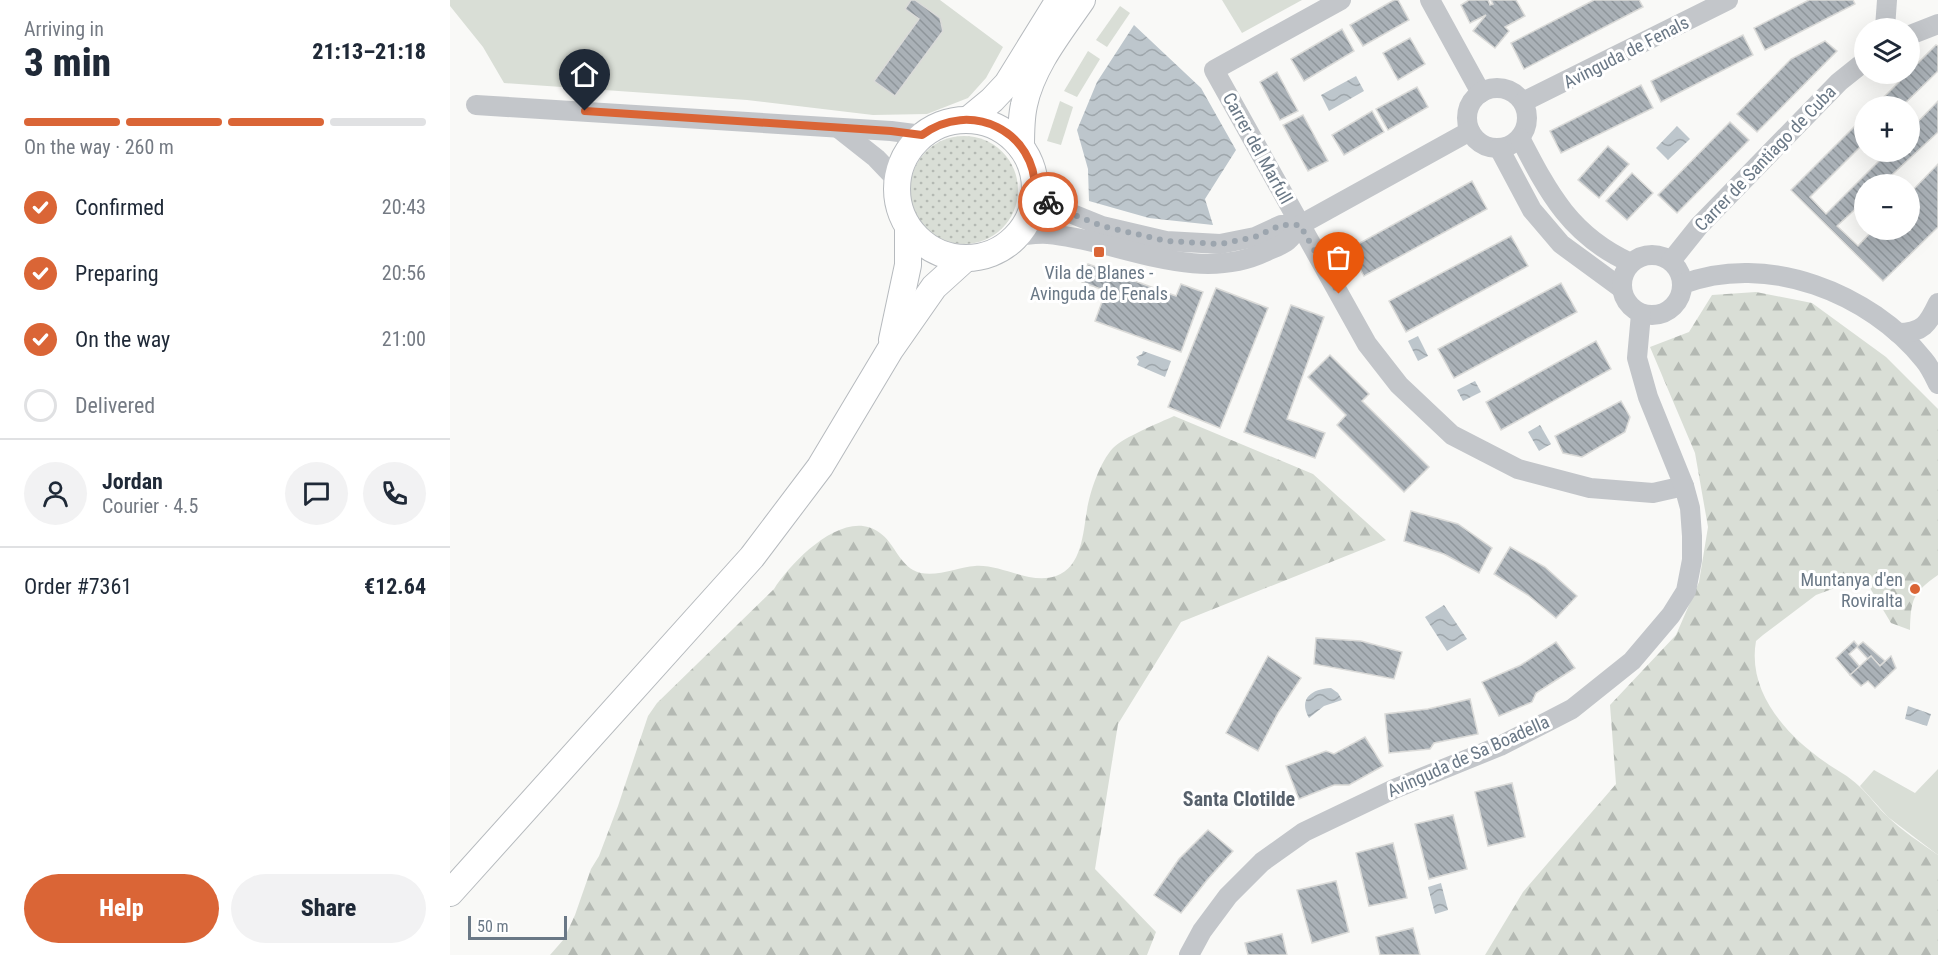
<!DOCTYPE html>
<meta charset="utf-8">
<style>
body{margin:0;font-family:"Roboto Condensed",sans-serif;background:#f2f2f3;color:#1f2937;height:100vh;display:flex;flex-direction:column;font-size:22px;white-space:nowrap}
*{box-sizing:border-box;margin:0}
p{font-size:20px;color:#747a83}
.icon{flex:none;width:33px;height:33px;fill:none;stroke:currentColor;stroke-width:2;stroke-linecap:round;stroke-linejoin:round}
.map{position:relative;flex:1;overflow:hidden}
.side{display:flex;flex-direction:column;background:#fff;width:450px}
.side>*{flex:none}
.fabs{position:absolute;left:1404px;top:18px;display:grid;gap:12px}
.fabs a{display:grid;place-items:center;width:66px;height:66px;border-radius:50%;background:#fff;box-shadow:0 6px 24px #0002;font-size:30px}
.scale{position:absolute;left:18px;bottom:15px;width:99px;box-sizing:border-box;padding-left:6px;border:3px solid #6a7886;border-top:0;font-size:16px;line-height:21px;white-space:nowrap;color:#6a7886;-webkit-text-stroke:4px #fff;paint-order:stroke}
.pin{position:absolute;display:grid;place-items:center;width:51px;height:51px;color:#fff;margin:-62px -26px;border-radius:50% 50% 50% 0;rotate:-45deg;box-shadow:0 0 6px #0007}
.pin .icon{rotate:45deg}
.courier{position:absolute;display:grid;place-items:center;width:60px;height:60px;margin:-30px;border:4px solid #da6536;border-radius:50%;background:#fff;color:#222;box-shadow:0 2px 8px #0007}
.summary em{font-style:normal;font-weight:800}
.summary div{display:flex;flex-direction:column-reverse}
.summary{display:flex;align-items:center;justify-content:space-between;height:102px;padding:0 24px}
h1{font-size:39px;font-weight:800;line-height:45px}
.bar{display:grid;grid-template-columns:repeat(4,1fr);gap:9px 6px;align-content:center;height:72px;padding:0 24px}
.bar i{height:8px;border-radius:4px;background:#e0e1e3}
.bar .on{background:#da6536}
.bar p{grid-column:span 4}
.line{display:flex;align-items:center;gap:15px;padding:0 24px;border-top:2px solid #e0e1e3}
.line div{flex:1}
.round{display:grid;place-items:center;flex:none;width:63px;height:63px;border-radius:32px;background:#f2f2f3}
ol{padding:0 24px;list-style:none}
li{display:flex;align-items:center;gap:18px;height:66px}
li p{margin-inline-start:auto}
li .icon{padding:6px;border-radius:50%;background:#da6536;color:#fff;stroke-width:4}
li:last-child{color:#747a83}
li i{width:33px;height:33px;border:3px solid #e0e1e3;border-radius:50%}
.action{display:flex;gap:12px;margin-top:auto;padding:12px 24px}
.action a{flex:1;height:69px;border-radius:36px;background:#da6536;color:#fff;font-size:24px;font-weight:800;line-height:69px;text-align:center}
.action a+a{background:#f2f2f3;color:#1f2937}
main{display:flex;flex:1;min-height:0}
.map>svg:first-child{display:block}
</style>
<main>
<section class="side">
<div class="summary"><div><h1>3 min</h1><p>Arriving in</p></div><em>21:13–21:18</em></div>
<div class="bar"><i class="on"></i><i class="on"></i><i class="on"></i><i></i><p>On the way · 260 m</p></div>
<ol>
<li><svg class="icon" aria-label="check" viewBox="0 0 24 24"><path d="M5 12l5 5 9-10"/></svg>Confirmed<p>20:43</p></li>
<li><svg class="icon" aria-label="check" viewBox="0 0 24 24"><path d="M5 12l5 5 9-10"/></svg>Preparing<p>20:56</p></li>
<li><svg class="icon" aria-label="check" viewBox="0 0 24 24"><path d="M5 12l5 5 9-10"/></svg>On the way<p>21:00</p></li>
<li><i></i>Delivered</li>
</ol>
<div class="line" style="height:108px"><a class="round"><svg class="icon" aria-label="person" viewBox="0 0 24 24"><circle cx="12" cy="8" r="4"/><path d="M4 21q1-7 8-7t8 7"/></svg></a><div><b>Jordan</b><p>Courier · 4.5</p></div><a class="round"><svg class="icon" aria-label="chat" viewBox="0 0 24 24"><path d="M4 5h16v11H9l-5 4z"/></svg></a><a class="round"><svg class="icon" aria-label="phone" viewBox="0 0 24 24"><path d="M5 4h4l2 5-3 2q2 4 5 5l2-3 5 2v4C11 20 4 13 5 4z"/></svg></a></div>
<div class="line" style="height:78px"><div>Order #7361</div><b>€12.64</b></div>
<div class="action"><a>Help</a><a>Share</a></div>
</section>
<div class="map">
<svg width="1488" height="955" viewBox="0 0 1488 955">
<defs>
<pattern id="forest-firs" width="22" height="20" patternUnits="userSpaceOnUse" patternTransform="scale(1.5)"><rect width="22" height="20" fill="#d9ded6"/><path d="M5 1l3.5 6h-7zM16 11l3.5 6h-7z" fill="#b4b9b3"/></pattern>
<pattern id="garden-dots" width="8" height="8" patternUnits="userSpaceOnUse" patternTransform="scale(1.5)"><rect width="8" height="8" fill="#d9ded6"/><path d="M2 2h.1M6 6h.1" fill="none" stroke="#b4b9b3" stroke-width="1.8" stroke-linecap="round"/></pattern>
<pattern id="water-waves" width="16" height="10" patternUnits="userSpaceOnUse" patternTransform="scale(1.5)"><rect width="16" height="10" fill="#bdc6cc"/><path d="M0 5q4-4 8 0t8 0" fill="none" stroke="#9ea6ab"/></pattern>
<pattern id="building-back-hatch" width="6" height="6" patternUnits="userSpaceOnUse" patternTransform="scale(1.5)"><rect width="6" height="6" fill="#aab1b7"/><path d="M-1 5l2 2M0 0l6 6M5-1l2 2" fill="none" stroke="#8e959a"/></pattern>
</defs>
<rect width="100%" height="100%" fill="#f9f9f7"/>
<g fill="#d9ded6">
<path d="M 0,0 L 490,0 L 553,47 L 536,78 L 518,98 L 477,114 L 423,115 L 297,100 L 54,83 L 33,47 L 0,6 Z"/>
<path d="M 772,0 L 852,0 L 792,33 Z"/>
<path d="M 670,6 L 680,13 L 657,47 L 646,40 Z"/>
<path d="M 638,51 L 650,59 L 627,97 L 614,91 Z"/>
<path d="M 610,101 L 623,107 L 611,145 L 597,141 Z"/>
<path d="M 1488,769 L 1488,855 L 1438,817 L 1410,786 L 1424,770 L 1465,793 Z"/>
</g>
<g fill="url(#forest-firs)">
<path d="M 1306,292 L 1362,303 L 1436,357 L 1488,409 L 1488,575 C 1462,593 1461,600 1460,630 L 1441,623 L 1420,588 L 1401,582 L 1366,595 L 1313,635 L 1306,641 C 1297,692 1336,735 1375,762 C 1386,770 1399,776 1409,786 C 1419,795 1427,807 1437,816 C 1452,831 1471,843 1488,855 L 1488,955 L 1035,955 L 1073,892 L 1166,784 L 1160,705 L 1226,635 L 1249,582 L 1258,527 L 1245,453 L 1200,347 L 1239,332 L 1262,295 Z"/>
<path d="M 724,416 L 863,474 L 936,540 L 731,622 L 668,724 L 645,869 L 706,932 L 697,955 L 100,955 L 114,939 L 125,915 L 141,869 L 149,856 L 168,806 L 198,716 L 207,703 L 324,589 C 342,561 395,506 430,533 C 444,543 448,561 463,570 C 481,580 507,567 525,566 C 551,564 580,585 606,576 C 632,567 633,533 637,510 C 640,491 650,462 663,448 C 674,437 709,423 724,416 Z"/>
</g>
<circle fill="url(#garden-dots)" cx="514" cy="190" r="54"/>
<g fill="url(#water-waves)">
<path d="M 684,25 L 751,88 L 786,150 L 755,199 L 763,225 L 699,218 L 639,201 L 638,169 L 627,130 L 647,82 Z"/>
<path d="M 906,76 L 914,91 L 879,111 L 871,95 Z"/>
<path d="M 1227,126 L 1240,139 L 1218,160 L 1206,148 Z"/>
<path d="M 968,336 L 978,356 L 968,361 L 958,341 Z"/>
<path d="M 693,351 L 721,361 L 715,377 L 687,365 L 689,361 L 686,357 L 692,354 Z"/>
<path d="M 1025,381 L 1031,392 L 1013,401 L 1007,390 Z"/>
<path d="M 1090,425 L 1101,444 L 1089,451 L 1078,432 Z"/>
<path d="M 994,605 L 1017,639 L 997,651 L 975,617 Z"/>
<path d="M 881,688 L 888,693 L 892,700 L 874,706 L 859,718 C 848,698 862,689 881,688 Z"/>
<path d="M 1458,706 L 1481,714 L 1477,726 L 1455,719 Z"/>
<path d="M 991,883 L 998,910 L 985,914 L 978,887 Z"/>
</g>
<g fill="url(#building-back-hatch)" stroke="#dbdbd9" stroke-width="1.5">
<path d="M 461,0 L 465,0 L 490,18 L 493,31 L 445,96 L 424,81 L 469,19 L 455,9 Z"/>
<path d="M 944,0 L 948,0 L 959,20 L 913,46 L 900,25 Z"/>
<path d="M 1019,0 L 1038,0 L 1040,5 L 1043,4 L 1041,0 L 1066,0 L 1075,16 L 1055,27 L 1059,31 L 1045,48 L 1023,31 L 1036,15 L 1020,23 L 1011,5 Z"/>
<path d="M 1144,0 L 1189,0 L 1193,7 L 1074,69 L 1061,43 Z"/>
<path d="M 1359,0 L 1403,0 L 1405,4 L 1315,50 L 1304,28 Z"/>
<path d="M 892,29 L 904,51 L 854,81 L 841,59 Z"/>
<path d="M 1293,35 L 1303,55 L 1211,102 L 1201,81 Z"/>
<path d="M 960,38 L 975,64 L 948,80 L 933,53 Z"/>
<path d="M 1375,41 L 1387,51 L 1307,132 L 1287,114 L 1341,59 Z"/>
<path d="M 1486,45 L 1488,46 L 1488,71 L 1452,106 L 1425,106 Z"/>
<path d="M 827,72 L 848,111 L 830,120 L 810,82 Z"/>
<path d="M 1191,85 L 1203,108 L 1111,153 L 1100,131 Z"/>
<path d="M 967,87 L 978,107 L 938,130 L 926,109 Z"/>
<path d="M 1488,101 L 1488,132 L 1432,184 L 1414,184 L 1414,201 L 1387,226 L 1408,246 L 1423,230 L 1460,230 L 1460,193 L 1488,164 L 1488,227 L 1433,281 L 1341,190 L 1414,117 L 1414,143 L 1360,197 L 1376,214 L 1438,152 L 1460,152 L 1460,130 Z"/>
<path d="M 922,111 L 934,132 L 894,155 L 882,135 Z"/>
<path d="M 853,115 L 878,161 L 858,171 L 833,125 Z"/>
<path d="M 1280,122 L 1299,140 L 1227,213 L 1208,195 Z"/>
<path d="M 1158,146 L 1179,164 L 1149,198 L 1128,180 Z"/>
<path d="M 1182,173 L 1203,193 L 1177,220 L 1156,201 Z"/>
<path d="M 1022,181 L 1037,209 L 914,276 L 899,249 Z"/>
<path d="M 1061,236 L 1078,266 L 956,332 L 939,301 Z"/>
<path d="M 638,264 L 726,296 L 731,284 L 753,292 L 731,352 L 645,321 L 656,291 L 632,282 Z"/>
<path d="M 1111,283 L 1127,312 L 1004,378 L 988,349 Z"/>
<path d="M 766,288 L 818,308 L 770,428 L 718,407 Z"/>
<path d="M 841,305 L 874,317 L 837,419 L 875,433 L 865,458 L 794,432 Z"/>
<path d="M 1146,341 L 1161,369 L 1051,430 L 1036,402 Z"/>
<path d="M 880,355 L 919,394 L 912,401 L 979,467 L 954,492 L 887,425 L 896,415 L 858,377 Z"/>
<path d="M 1171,401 L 1180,417 L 1175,432 L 1132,457 L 1113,453 L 1105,436 Z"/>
<path d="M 961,511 L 1008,524 L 1042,548 L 1029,573 L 994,554 L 954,541 Z"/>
<path d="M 1060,547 L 1095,567 L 1127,596 L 1106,618 L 1078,595 L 1044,574 Z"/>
<path d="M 866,638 L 911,641 L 952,652 L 944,679 L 864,664 Z"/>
<path d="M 1404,641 L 1408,646 L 1413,642 L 1435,661 L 1430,666 L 1421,656 L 1418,659 L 1407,647 L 1399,654 L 1410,667 L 1400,675 L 1386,658 Z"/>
<path d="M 1106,642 L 1125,668 L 1086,693 L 1082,702 L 1049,716 L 1032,682 L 1071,665 Z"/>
<path d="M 818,656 L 851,678 L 828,713 L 808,751 L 776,733 Z"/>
<path d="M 1421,656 L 1430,666 L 1441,656 L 1446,668 L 1425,688 L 1418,681 L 1411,686 L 1400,675 Z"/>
<path d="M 1020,699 L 1028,734 L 984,743 L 980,749 L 939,753 L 935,714 L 978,709 Z"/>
<path d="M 915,737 L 933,766 L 899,785 L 884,785 L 849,799 L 836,766 L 876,751 L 884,754 Z"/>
<path d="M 1062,783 L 1075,837 L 1038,846 L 1025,792 Z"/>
<path d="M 1003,815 L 1017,869 L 979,879 L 965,824 Z"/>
<path d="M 758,830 L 783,851 L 757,880 L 731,913 L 704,895 L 729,859 Z"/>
<path d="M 943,843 L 957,898 L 919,906 L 906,853 Z"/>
<path d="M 886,881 L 899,932 L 862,943 L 847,890 Z"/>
<path d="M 963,928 L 970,955 L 930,955 L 926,937 Z"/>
<path d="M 832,934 L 837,955 L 798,955 L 795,943 Z"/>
</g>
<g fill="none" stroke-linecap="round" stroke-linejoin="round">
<g stroke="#b6babe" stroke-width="28">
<g id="major">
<path d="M 519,119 L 542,100 L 557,84 L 609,0"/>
<circle cx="516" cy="189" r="69"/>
<path d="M 571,147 C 571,133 571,118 574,105 C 582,66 610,32 632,0"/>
<path d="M 442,340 L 458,265 L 458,228"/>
<path d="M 0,893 L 302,557 L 370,467 L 440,350 L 484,287 L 516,258"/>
</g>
</g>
<g stroke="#c3c6ca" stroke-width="20">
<path d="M 891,0 L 764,70 L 917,344 L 949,385 L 1002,435 L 1068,469 L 1140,488 L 1203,493 L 1234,486"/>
<path d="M 980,0 L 1031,93"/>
<path d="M 1435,28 L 1437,0"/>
<path d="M 1460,35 L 1488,24"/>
<circle cx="1047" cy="118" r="30"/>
<path d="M 1073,102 L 1278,0"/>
<path d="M 26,105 L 441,131 L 472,135"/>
<path d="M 388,128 L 426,158 L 447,180"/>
<path d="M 1070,138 C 1099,194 1121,236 1181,263"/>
<path d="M 1049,148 L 1082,210 L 1111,244 L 1171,288"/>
<path d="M 585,192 L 605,207 L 652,226 L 716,241 L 770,244 L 805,237 L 831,225 L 850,225"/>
<path d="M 566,236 C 577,235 588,233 598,234 C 669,240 745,285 815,252 C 835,243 838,244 850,225 L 1020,131"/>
<circle cx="1202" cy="285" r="30"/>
<path d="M 1221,261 L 1249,226 L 1389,82 L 1414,62"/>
<path d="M 1233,284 C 1317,252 1420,293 1474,360 C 1480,367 1484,376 1488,384"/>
<path d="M 1448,333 C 1473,333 1478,324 1488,303"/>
<path d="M 739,955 L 752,931 L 778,896 L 812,862 L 854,832 L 944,789 L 1050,746 L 1122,709 L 1182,661 L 1221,615 L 1236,591 L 1242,560 L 1242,536 L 1240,508 L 1234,486 L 1198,397 L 1187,358 L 1191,314"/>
</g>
<use href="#major" stroke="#fff" stroke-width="26"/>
</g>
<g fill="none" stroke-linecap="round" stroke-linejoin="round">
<path stroke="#9ca5ae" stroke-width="6" stroke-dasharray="0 10.8" d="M 598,202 L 604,207 L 652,226 L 716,241 L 770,244 L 805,237 L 831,225 L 850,225 L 889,294"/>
<path stroke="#da6536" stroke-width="8" d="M 135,111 L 441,131 L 472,135 C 520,99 587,131 585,192 L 598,202"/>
</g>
<g fill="#da6536" stroke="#fff" stroke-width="2">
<rect x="643" y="246" width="12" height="12" rx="3"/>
<circle cx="1465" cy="589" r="6"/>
</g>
<g text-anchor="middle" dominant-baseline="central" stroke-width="6" stroke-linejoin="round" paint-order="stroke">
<g font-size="18" fill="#6a7886" stroke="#fff">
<text transform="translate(1176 52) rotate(-27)">Avinguda de Fenals</text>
<text transform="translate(808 148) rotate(61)">Carrer del Marfull</text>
<text transform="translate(1315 158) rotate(-46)">Carrer de Santiago de Cuba</text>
<text transform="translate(1018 756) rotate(-24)">Avinguda de Sa Boadella</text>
</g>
<g font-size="18" fill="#6a7886" stroke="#fff">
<text x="649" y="272">Vila de Blanes -<tspan x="649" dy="21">Avinguda de Fenals</tspan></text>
<text x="1453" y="579" text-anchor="end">Muntanya d'en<tspan x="1453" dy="21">Roviralta</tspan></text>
</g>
<g font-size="20" font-weight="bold" fill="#57616c" stroke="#fff">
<text x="789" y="799">Santa Clotilde</text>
</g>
</g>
</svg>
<div class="fabs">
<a><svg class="icon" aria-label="layers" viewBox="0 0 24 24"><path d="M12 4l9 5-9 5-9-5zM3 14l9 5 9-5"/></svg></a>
<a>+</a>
<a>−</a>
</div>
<div class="scale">50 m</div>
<div class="pin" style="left:889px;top:294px;background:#ea580c"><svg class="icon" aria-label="bag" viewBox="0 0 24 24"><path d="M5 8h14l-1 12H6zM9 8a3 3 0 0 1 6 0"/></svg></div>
<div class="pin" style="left:135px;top:111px;background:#1f2937"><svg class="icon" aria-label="home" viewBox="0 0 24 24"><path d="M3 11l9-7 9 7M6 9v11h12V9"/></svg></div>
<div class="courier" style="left:598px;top:202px"><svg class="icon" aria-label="bike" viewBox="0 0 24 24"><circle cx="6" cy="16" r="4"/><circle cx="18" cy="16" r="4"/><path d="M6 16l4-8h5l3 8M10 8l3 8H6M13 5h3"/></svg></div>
</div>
</main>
